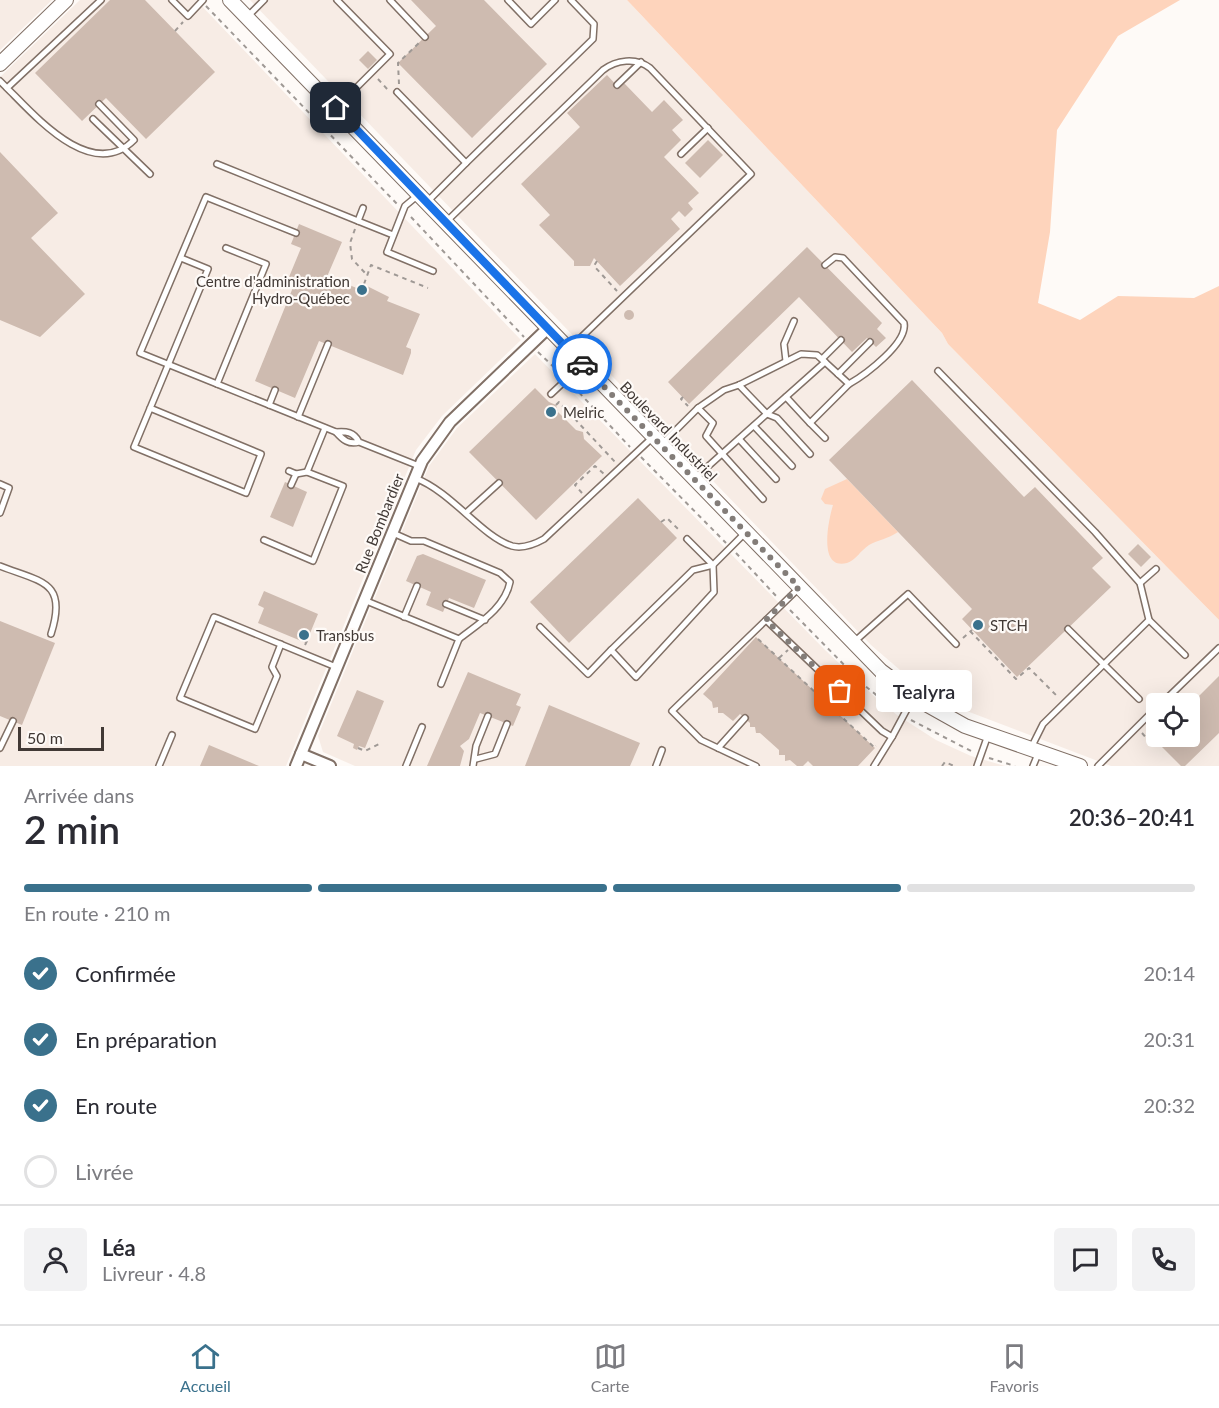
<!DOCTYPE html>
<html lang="fr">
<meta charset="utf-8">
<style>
body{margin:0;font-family:Lato,sans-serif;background:#f2f2f3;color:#2b2b33;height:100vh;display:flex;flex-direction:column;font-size:22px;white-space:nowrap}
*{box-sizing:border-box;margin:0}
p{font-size:20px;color:#7c7c81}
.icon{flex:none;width:33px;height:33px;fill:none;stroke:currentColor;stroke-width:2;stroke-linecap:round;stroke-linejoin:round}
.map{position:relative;height:766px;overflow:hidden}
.panel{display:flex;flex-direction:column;background:#fff;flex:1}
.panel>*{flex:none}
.tools{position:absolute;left:1146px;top:693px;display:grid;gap:12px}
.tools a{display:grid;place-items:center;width:54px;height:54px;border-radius:6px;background:#fff;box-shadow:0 6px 24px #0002;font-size:30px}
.scale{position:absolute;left:18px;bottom:15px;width:86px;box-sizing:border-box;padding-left:6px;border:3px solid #413935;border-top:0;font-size:16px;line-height:21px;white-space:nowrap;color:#413935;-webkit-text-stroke:4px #fefaf7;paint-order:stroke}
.pin{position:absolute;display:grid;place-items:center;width:51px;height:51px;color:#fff;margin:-26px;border-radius:12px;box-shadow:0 3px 9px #0006}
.courier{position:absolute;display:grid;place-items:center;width:60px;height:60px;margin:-30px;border:4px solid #1a73e8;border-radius:50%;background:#fff;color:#222;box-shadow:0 2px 8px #0007}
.bubble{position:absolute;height:42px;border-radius:6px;background:#fff;box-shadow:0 6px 24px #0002;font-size:20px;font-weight:600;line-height:42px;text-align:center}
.head em{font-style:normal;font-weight:600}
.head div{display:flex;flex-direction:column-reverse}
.head{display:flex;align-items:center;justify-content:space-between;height:102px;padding:0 24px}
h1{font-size:39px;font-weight:600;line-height:45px}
.bar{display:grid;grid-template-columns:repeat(4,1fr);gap:9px 6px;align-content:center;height:72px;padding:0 24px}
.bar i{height:8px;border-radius:4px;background:#e1e1e2}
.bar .selected{background:#3a718c}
.bar p{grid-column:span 4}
.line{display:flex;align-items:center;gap:15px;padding:0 24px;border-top:2px solid #e1e1e2}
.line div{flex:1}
.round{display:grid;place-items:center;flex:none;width:63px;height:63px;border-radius:6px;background:#f2f2f3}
ol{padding:0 24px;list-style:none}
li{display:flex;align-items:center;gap:18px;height:66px}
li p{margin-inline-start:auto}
li .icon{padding:6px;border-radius:50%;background:#3a718c;color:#fff;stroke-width:4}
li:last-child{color:#7c7c81}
li i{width:33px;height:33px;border:3px solid #e1e1e2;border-radius:50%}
.menu{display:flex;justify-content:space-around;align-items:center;height:84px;border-top:2px solid #e1e1e2;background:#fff;font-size:16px;color:#7c7c81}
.menu a{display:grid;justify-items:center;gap:3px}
.menu .selected{color:#3a718c}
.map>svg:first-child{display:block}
</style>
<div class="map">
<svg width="1219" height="766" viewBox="0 0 1219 766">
<rect width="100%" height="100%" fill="#fefaf7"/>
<g fill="#f7ece5" fill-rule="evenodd">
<path d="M 0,0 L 52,0 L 0,50 Z"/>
<path d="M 80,0 L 196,0 L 521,340 L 442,416 L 416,450 L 286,766 L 0,766 L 0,77 Z"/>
<path d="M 250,0 L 627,0 L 942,333 L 948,344 L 1219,620 L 1219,766 L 1111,766 L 964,710 L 944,701 L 900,670 L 871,645 ZM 1156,704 L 1190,704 L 1190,736 L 1156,736 Z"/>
<path d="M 535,354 L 825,650 L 875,697 L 897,715 L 936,740 L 971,756 L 1005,766 L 355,766 L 323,752 L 318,736 L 429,466 L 457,428 Z"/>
</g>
<g fill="#fed4bc">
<path d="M 627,0 L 1180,0 L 1118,36 L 1057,130 L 1050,232 L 1038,303 L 1080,320 L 1118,296 L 1194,298 L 1219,286 L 1219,620 L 948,344 L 942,333 Z"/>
<path d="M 847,479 L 898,532 C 888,539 878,540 869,545 C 861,550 855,561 847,563 C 817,571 829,518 833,505 L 825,504 L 821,499 L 825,489 Z"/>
</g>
<g fill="#cebbb0">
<path d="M 110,0 L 145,0 L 215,72 L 146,139 L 106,98 L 82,121 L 35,73 Z"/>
<path d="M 411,0 L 484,0 L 547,64 L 472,138 L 398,63 L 436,26 Z"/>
<path d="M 368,51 L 377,60 L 368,69 L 359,60 Z"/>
<path d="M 607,75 L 619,88 L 624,83 L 652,112 L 664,100 L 683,120 L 672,130 L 681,140 L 664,157 L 699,193 L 688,203 L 693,209 L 685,217 L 679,211 L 671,219 L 680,229 L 620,286 L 594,258 L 590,266 L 574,266 L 574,261 L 539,225 L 550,215 L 521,184 L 580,127 L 567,113 Z"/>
<path d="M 708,140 L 723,155 L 700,178 L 685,163 Z"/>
<path d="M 0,152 L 58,213 L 31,238 L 85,294 L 40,337 L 0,320 Z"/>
<path d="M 299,224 L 342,242 L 326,279 L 341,286 L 342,282 L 359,289 L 361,283 L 389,297 L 387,301 L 420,314 L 406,347 L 411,349 L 411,353 L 403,375 L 319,341 L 295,398 L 255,381 L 296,280 L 289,277 L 301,248 L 291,244 Z"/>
<path d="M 807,247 L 882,323 L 877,329 L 886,338 L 876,347 L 867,338 L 852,352 L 799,297 L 689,404 L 668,382 Z"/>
<circle cx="629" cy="315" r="5"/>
<path d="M 912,380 L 1024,497 L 1035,487 L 1103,558 L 1092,568 L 1111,587 L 1017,677 L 962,619 L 972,609 L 829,460 Z"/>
<path d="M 535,388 L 549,402 L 556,405 L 558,412 L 576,430 L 583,432 L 584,439 L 602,456 L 536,520 L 469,452 Z"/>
<path d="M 285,482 L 307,492 L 293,527 L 270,517 Z"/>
<path d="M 638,498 L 677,538 L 569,643 L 530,602 Z"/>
<path d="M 1138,544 L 1151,557 L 1141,567 L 1128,554 Z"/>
<path d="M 423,554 L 486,580 L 474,608 L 449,598 L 443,612 L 426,605 L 431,592 L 406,581 L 417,556 Z"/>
<path d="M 264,591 L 318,614 L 306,643 L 258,623 L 264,608 L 258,605 Z"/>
<path d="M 0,621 L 55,643 L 22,725 L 0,716 Z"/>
<path d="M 756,637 L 875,748 L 858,766 L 813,766 L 808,761 L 803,766 L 797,766 L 790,760 L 785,761 L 785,755 L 779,755 L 779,750 L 760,733 L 756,733 L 755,727 L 750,727 L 750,723 L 740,714 L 733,721 L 723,713 L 718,713 L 718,707 L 713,708 L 712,702 L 703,694 Z"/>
<path d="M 468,672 L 521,694 L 516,705 L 521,707 L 513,726 L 480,713 L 469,739 L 460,746 L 464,751 L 460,766 L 427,766 Z"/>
<path d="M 1219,676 L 1219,733 L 1185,766 L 1181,766 L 1154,739 L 1190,736 L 1190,705 Z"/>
<path d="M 357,690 L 384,701 L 365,748 L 359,746 L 357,750 L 353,748 L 354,744 L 337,736 Z"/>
<path d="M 549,705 L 640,743 L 630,766 L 525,766 Z"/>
<path d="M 209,745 L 259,766 L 200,766 Z"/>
</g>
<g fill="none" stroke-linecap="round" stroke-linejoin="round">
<g stroke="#817066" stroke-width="8">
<g id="service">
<path d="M 172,0 L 188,16 L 203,0"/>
<path d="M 390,0 L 425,37"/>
<path d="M 508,0 L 531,24 L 555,0"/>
<path d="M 248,16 L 264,0"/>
<path d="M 0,81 L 7,88"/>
<path d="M 617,85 L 641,62"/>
<path d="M 397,92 L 466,163 L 428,201"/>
<path d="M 99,104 L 134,140 C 92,182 36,117 7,88 L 101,0"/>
<path d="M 337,107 L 390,54 L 337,0"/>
<path d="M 93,119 L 150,174"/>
<path d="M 681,154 L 708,128"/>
<path d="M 466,163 L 593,39 L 594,24 L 571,0"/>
<path d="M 217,164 L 358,221"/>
<path d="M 417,196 L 405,206 L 387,252 L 433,271"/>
<path d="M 363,208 L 358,221 L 393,235"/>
<path d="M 446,222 L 603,70 C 616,60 636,57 650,68 L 751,174 L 570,348"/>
<path d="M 226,248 L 266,264 L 217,384 L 336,432"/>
<path d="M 825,265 L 835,257 L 843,258 L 904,323 C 908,343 865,375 849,384"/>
<path d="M 822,359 L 841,340"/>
<path d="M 786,361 L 784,344 L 794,321"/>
<path d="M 938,371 L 1095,532 L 1140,583 L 1149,620 L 1043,724 L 1031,748"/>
<path d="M 838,374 L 870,342"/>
<path d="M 217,384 L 140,353 L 206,197 L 296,233"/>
<path d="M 739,385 L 767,414 L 777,418 L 810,454"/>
<path d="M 551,394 L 582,365"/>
<path d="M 786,397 L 810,423 L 849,384 L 825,362"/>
<path d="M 269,405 L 275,390"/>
<path d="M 150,408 L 261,454 L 246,493 L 134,447 C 159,387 184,328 208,269 L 181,258"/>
<path d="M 298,417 L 328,344"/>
<path d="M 810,423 L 825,438"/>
<path d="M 754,426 L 792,466"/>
<path d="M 739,439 L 776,479"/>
<path d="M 359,442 C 354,432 346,431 336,432 C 343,440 349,445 359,442 L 419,466"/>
<path d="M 662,444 L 698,408 L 713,423 L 706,436 L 763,499"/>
<path d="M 289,471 L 296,474 L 307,472"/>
<path d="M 415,478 C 452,492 481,536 512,546 C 523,549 535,544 544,539 L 653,437"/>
<path d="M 695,478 L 825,362 L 817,355 L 801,354 L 739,385 L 724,390 L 698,408"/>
<path d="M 0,484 L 9,488 L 0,513"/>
<path d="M 291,485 L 296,474"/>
<path d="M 467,512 L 499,483"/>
<path d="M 393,533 L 411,541 L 424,541 L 500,573 L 510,582 C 505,608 478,624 459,639"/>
<path d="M 687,539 L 713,565 L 745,533"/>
<path d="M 264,540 L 313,561 L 343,486 L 307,472 L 325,428"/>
<path d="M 713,565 L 714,592 L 636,677 L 611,650 L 693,570 Z"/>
<path d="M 0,566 C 41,582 68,581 51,634"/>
<path d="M 1140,583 L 1156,569"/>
<path d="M 798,589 L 766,620 L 882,731 L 892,737 L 914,696"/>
<path d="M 364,600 L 459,639 L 441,684"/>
<path d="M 446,604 L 485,620"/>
<path d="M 404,617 L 417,586"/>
<path d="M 1149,620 L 1185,655"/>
<path d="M 540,627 L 588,674 L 611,650"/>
<path d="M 1068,629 L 1139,699"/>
<path d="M 854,642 L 908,594 L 956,644"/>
<path d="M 281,644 L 272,667 L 277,676 L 255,729 L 180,698 L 214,617 L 217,618 L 336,667"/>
<path d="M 1161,704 L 1219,648"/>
<path d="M 0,748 L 13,721"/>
<path d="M 718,748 L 745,718"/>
<path d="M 476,759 L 495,754 L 507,724"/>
<path d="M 159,766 L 172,735"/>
<path d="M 406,766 L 422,727"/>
<path d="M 473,766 L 476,746 L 488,716"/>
<path d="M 656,766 L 662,750"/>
<path d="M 756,766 L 701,740 L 672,711 L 766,620"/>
<path d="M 874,766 L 892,737"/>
<path d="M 977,766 L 988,735"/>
<path d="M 1033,766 L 1038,754"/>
<path d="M 1098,766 L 1156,708"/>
</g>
</g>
<g stroke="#817066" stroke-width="14">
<g id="minor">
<path d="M 301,754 L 330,766"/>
<path d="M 296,766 L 422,461 L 450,422 L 547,329"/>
</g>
</g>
<g stroke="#817066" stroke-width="16">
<g id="tertiary">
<path d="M 230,0 L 881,671 L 924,703 L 965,726 L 1080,766"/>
<path d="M 0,64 L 66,0"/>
</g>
</g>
<g stroke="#9f9995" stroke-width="2" stroke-dasharray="4.5 4.5" stroke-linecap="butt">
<path d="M 206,6 L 398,205"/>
<path d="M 175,31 L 183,22"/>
<path d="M 378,79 L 388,90"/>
<path d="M 399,84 L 398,63 L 420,42"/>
<path d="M 411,217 L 524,337"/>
<path d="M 355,229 L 350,243 L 352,259 L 367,275"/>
<path d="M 597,261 L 594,266 L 617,291"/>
<path d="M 364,284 L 371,265 L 428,288"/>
<path d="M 538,352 L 560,373"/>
<path d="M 573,386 L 630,447"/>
<path d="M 683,397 L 681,399 L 688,406"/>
<path d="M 556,405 L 559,402 L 616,463"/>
<path d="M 641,457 L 726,543"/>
<path d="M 582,493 L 575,485 L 595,466 L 604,474"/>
<path d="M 661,522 L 667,518 L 681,532"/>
<path d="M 736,553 L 777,597"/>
<path d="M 790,610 L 864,685 L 896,711"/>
<path d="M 970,631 L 1016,679 L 1029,668 L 1059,698"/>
<path d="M 963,638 L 972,630"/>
<path d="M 758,639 L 875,748 L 876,746"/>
<path d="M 305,645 L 309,637"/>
<path d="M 779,658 L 788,650"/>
<path d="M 911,720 L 973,752"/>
<path d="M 1142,733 L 1148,740 L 1152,736 L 1159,743"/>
<path d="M 358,748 L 365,751 L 381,743"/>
<path d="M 989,758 L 1015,766"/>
<path d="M 942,766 L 945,762 L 954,766"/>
</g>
<use href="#service" stroke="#fff" stroke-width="5"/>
<use href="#minor" stroke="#fff" stroke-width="10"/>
<use href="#tertiary" stroke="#fff" stroke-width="14"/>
</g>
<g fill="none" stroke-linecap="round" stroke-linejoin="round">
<path stroke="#837d79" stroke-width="6" stroke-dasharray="0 10.8" d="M 582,364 L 799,587 L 766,620 L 840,691"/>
<path stroke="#1a73e8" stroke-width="8" d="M 336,108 L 582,364"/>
</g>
<g fill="#3a718c" stroke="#fefaf7" stroke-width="2">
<circle cx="362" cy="290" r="6"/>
<circle cx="551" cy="412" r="6"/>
<circle cx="978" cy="625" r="6"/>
<circle cx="304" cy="635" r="6"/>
</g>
<g text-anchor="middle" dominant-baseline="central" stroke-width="4.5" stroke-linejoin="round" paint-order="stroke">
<g font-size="15" fill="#413935" stroke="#fefaf7" text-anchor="start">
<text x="350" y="281" text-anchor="end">Centre d'administration<tspan x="350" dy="17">Hydro-Québec</tspan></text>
<text x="563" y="412">Melric</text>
<text x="990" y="625">STCH</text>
<text x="316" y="635">Transbus</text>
</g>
<g font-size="15" fill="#413935" stroke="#fefaf7">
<text transform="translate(669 431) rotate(46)">Boulevard Industriel</text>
<text transform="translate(379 523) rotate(-68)">Rue Bombardier</text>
</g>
</g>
</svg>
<div class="tools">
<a><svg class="icon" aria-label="locate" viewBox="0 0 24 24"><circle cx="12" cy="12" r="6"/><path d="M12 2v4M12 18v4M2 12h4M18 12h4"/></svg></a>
</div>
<div class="scale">50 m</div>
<div class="pin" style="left:840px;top:691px;background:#ea580c"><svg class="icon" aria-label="bag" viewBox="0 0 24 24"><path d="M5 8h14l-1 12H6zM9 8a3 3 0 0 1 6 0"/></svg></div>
<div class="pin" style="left:336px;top:108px;background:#1f2937"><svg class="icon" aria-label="home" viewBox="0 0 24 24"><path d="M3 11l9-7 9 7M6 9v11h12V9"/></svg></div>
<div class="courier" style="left:582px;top:364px"><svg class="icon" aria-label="car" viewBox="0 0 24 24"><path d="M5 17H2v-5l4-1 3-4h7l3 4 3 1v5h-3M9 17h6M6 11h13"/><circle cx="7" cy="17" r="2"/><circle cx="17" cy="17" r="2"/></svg></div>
<div class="bubble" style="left:876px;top:670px;width:96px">Tealyra</div>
</div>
<section class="panel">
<div class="head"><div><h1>2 min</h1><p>Arrivée dans</p></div><em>20:36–20:41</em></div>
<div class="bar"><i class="selected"></i><i class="selected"></i><i class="selected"></i><i></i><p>En route · 210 m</p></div>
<ol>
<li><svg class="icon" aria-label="check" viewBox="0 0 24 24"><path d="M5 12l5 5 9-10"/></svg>Confirmée<p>20:14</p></li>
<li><svg class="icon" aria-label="check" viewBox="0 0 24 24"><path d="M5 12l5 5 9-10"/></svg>En préparation<p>20:31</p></li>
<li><svg class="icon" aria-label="check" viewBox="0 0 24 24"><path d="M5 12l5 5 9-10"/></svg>En route<p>20:32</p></li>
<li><i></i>Livrée</li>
</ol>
<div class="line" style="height:108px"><a class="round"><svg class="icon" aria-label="person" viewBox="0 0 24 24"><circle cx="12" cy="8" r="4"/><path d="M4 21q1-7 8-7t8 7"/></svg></a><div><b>Léa</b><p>Livreur · 4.8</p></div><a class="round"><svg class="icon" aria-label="chat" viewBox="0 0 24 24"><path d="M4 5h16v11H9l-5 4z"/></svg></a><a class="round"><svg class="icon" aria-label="phone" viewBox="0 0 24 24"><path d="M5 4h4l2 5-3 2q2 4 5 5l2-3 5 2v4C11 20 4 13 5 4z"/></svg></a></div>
</section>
<nav class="menu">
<a class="selected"><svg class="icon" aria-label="home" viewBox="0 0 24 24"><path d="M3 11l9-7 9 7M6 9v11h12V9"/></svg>Accueil</a>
<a><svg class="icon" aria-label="map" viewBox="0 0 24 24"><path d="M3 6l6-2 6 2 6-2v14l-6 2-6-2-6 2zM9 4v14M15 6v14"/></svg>Carte</a>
<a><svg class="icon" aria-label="saved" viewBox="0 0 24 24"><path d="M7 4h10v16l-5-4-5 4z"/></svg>Favoris</a>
</nav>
